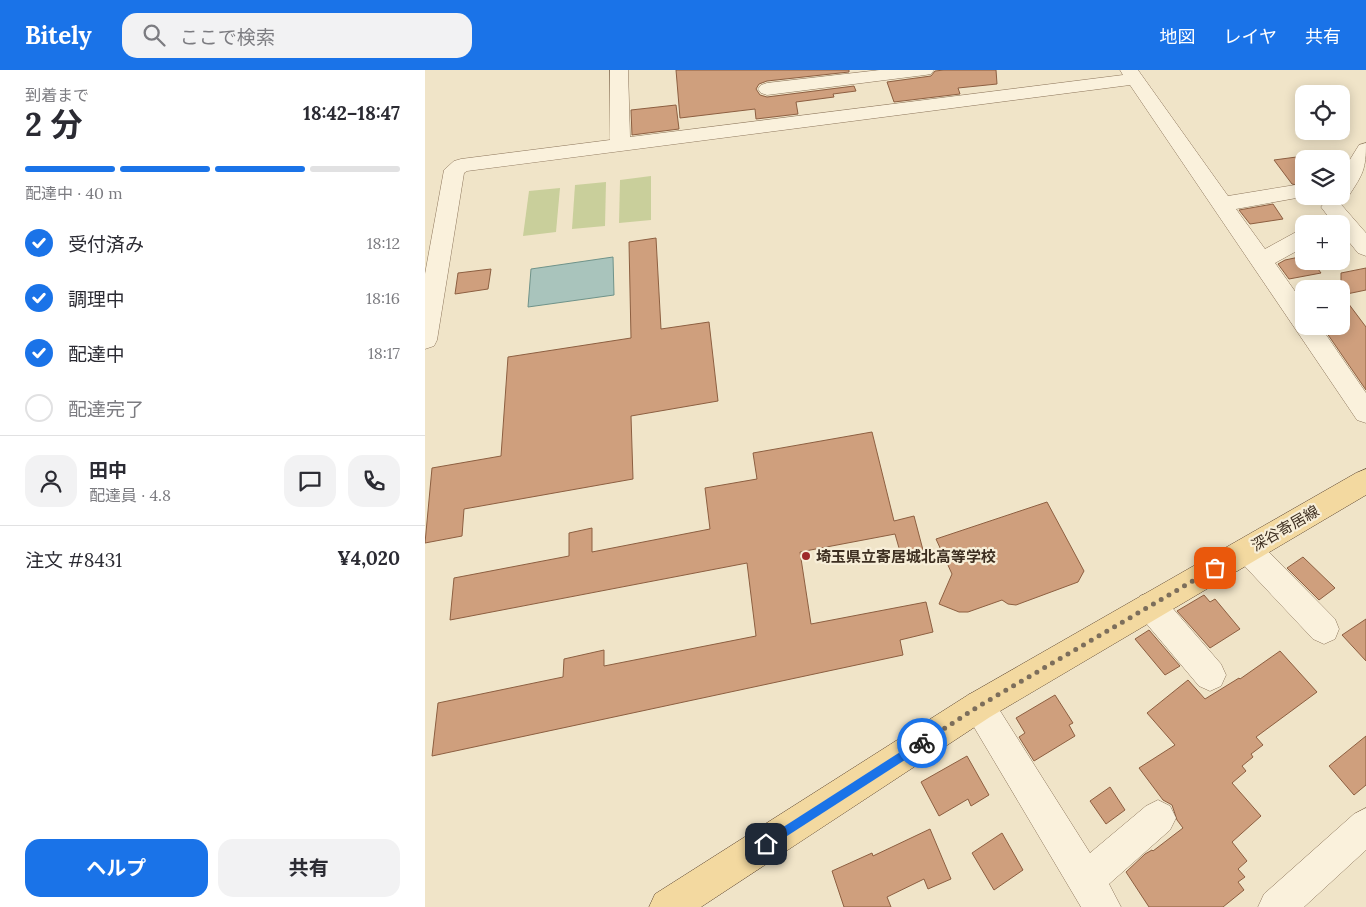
<!DOCTYPE html>
<html lang="ja">
<meta charset="utf-8">
<style>
body{margin:0;font-family:Lora,"Noto Sans JP",serif;background:#f2f2f3;color:#2b2b33;height:100vh;display:flex;flex-direction:column;font-size:19px;white-space:nowrap}
*{box-sizing:border-box;margin:0}
p{font-size:16px;color:#7c7c81}
.icon{flex:none;width:28px;height:28px;fill:none;stroke:currentColor;stroke-width:2;stroke-linecap:round;stroke-linejoin:round}
.map{position:relative;flex:1;overflow:hidden}
.drawer{display:flex;flex-direction:column;background:#fff;width:425px}
.drawer>*{flex:none}
.buttons{position:absolute;left:870px;top:15px;display:grid;gap:10px}
.buttons a{display:grid;place-items:center;width:55px;height:55px;border-radius:10px;background:#fff;box-shadow:0 2px 12px #0003;font-size:25px}
.pin{position:absolute;display:grid;place-items:center;width:42px;height:42px;color:#fff;margin:-21px;border-radius:10px;box-shadow:0 2px 8px #0006}
.courier{position:absolute;display:grid;place-items:center;width:50px;height:50px;margin:-25px;border:4px solid #1a73e8;border-radius:50%;background:#fff;color:#222;box-shadow:0 1px 6px #0007}
.head em{font-style:normal;font-weight:700}
.head div{display:flex;flex-direction:column-reverse}
.head{display:flex;align-items:center;justify-content:space-between;height:85px;padding:0 25px}
h1{font-size:32px;font-weight:700;line-height:38px}
.bar{display:grid;grid-template-columns:repeat(4,1fr);gap:8px 5px;align-content:center;height:60px;padding:0 25px}
.bar i{height:6px;border-radius:4px;background:#e1e1e2}
.bar .selected{background:#1a73e8}
.bar p{grid-column:span 4}
.line{display:flex;align-items:center;gap:12px;padding:0 25px;border-top:1px solid #e1e1e2}
.line div{flex:1}
.round{display:grid;place-items:center;flex:none;width:52px;height:52px;border-radius:15px;background:#f2f2f3}
ol{padding:0 25px;list-style:none}
li{display:flex;align-items:center;gap:15px;height:55px}
li p{margin-inline-start:auto}
li .icon{padding:5px;border-radius:50%;background:#1a73e8;color:#fff;stroke-width:4}
li:last-child{color:#7c7c81}
li i{width:28px;height:28px;border:2px solid #e1e1e2;border-radius:50%}
.action{display:flex;gap:10px;margin-top:auto;padding:10px 25px}
.action a{flex:1;height:58px;border-radius:15px;background:#1a73e8;color:#fff;font-size:20px;font-weight:700;line-height:58px;text-align:center}
.action a+a{background:#f2f2f3;color:#2b2b33}
header{display:flex;align-items:center;gap:30px;box-sizing:border-box;height:70px;padding:0 25px;background:#1a73e8;color:#fff}
header strong{font-size:24px}
nav{display:flex;gap:28px;margin-inline-start:auto;font-size:18px}
.search{width:350px;height:45px;background:#f2f2f3;display:flex;align-items:center;gap:12px;box-sizing:border-box;padding:0 18px;border-radius:15px;color:#7c7c81;font-size:19px}
main{display:flex;flex:1;min-height:0}
.map>svg:first-child{display:block}
</style>
<header>
<strong>Bitely</strong>
<div class="search"><svg class="icon" aria-label="search" viewBox="0 0 24 24"><circle cx="10" cy="10" r="6"/><path d="M15 15l6 6"/></svg>ここで検索</div>
<nav><a>地図</a><a>レイヤ</a><a>共有</a></nav>
</header>
<main>
<section class="drawer">
<div class="head"><div><h1>2 分</h1><p>到着まで</p></div><em>18:42–18:47</em></div>
<div class="bar"><i class="selected"></i><i class="selected"></i><i class="selected"></i><i></i><p>配達中 · 40 m</p></div>
<ol>
<li><svg class="icon" aria-label="check" viewBox="0 0 24 24"><path d="M5 12l5 5 9-10"/></svg>受付済み<p>18:12</p></li>
<li><svg class="icon" aria-label="check" viewBox="0 0 24 24"><path d="M5 12l5 5 9-10"/></svg>調理中<p>18:16</p></li>
<li><svg class="icon" aria-label="check" viewBox="0 0 24 24"><path d="M5 12l5 5 9-10"/></svg>配達中<p>18:17</p></li>
<li><i></i>配達完了</li>
</ol>
<div class="line" style="height:90px"><a class="round"><svg class="icon" aria-label="person" viewBox="0 0 24 24"><circle cx="12" cy="8" r="4"/><path d="M4 21q1-7 8-7t8 7"/></svg></a><div><b>田中</b><p>配達員 · 4.8</p></div><a class="round"><svg class="icon" aria-label="chat" viewBox="0 0 24 24"><path d="M4 5h16v11H9l-5 4z"/></svg></a><a class="round"><svg class="icon" aria-label="phone" viewBox="0 0 24 24"><path d="M5 4h4l2 5-3 2q2 4 5 5l2-3 5 2v4C11 20 4 13 5 4z"/></svg></a></div>
<div class="line" style="height:65px"><div>注文 #8431</div><b>¥4,020</b></div>
<div class="action"><a>ヘルプ</a><a>共有</a></div>
</section>
<div class="map">
<svg width="941" height="837" viewBox="0 0 941 837">
<rect width="100%" height="100%" fill="#f0e4c8"/>
<g fill="#c9cf9b">
<path d="M 226,106 L 226,150 L 194,153 L 195,110 Z"/>
<path d="M 181,112 L 180,156 L 147,159 L 150,115 Z"/>
<path d="M 135,118 L 131,162 L 98,166 L 104,121 Z"/>
</g>
<path fill="#a9c4bc" stroke="#6f938a" d="M 188,187 L 189,225 L 103,237 L 106,199 Z"/>
<g fill="#cf9f7d" stroke="#8d5f41">
<path d="M 251,0 L 424,0 L 424,2 L 342,11 L 334,14 L 331,19 L 335,25 L 342,27 L 429,16 L 431,21 L 408,24 L 409,27 L 371,32 L 373,44 L 331,49 L 330,39 L 255,48 Z"/>
<path d="M 519,0 L 571,0 L 572,14 L 533,18 L 535,24 L 469,32 L 462,12 L 506,6 L 510,1 Z"/>
<path d="M 251,35 L 254,59 L 207,65 L 206,40 Z"/>
<path d="M 879,86 L 879,117 L 867,114 L 849,90 Z"/>
<path d="M 848,134 L 858,149 L 825,154 L 814,140 Z"/>
<path d="M 231,168 L 236,259 L 284,252 L 293,331 L 206,346 L 208,409 L 39,439 L 37,466 L 0,473 L 7,398 L 76,386 L 83,287 L 206,268 L 204,172 Z"/>
<path d="M 879,186 L 879,191 L 887,191 L 896,203 L 864,209 L 853,194 L 860,190 Z"/>
<path d="M 941,198 L 941,220 L 917,225 L 941,257 L 941,320 L 897,256 L 916,256 L 916,203 Z"/>
<path d="M 66,199 L 63,219 L 30,224 L 33,203 Z"/>
<path d="M 447,362 L 469,451 L 489,446 L 498,480 L 476,485 L 470,464 L 375,482 L 386,554 L 501,532 L 508,562 L 475,570 L 478,585 L 7,686 L 13,633 L 138,607 L 139,589 L 179,580 L 179,596 L 331,566 L 322,493 L 25,550 L 29,508 L 144,486 L 144,463 L 167,458 L 167,482 L 285,459 L 280,418 L 332,409 L 328,383 Z"/>
<path d="M 622,432 L 659,501 L 653,512 L 591,535 L 583,534 L 577,530 L 543,542 L 534,542 L 514,534 L 527,504 L 511,469 Z"/>
<path d="M 878,487 L 910,518 L 894,530 L 862,498 Z"/>
<path d="M 779,525 L 785,532 L 790,529 L 815,559 L 785,578 L 752,541 Z"/>
<path d="M 941,549 L 941,591 L 917,565 Z"/>
<path d="M 724,560 L 755,596 L 740,605 L 710,569 Z"/>
<path d="M 855,581 L 892,622 L 831,667 L 838,675 L 826,684 L 828,687 L 817,696 L 821,701 L 807,713 L 836,746 L 807,772 L 822,791 L 813,799 L 820,807 L 813,812 L 819,820 L 798,837 L 724,837 L 701,802 L 720,784 L 727,780 L 728,781 L 758,758 L 752,750 L 747,735 L 738,730 L 714,698 L 750,675 L 722,643 L 763,610 L 780,629 L 814,608 L 815,609 Z"/>
<path d="M 630,625 L 648,653 L 644,655 L 650,666 L 609,691 L 594,667 L 600,663 L 591,648 Z"/>
<path d="M 941,666 L 941,715 L 929,725 L 904,696 Z"/>
<path d="M 542,686 L 564,725 L 546,736 L 543,729 L 514,746 L 496,712 Z"/>
<path d="M 685,717 L 700,740 L 681,754 L 665,731 Z"/>
<path d="M 505,759 L 526,809 L 503,819 L 499,809 L 462,827 L 466,837 L 419,837 L 407,801 L 447,783 L 448,786 Z"/>
<path d="M 577,763 L 598,800 L 569,820 L 547,783 Z"/>
</g>
<g fill="none" stroke-linecap="round" stroke-linejoin="round">
<g stroke="#8d765c" stroke-width="1">
<g id="minor">
<path d="M 185,0 L 203,0 L 205,67 L 698,5 L 695,0 L 713,0 L 803,126 L 870,115 L 877,117 L 877,127 L 811,139 L 840,179 L 871,162 L 879,160 L 879,177 L 850,193 L 879,234 L 879,256 L 895,256 L 941,323 L 941,353 L 932,350 L 705,15 L 42,101 L 39,103 L 12,270 L 9,276 L 0,279 L 0,204 L 19,100 L 29,91 L 36,89 L 185,70 Z"/>
<path d="M 455,0 L 509,0 L 506,4 L 500,5 L 342,25 L 336,23 L 333,19 L 336,15 L 342,13 Z"/>
<path d="M 941,73 C 941,100 938,104 923,127 L 916,129 L 909,127 L 916,126 L 916,104 L 934,75 Z"/>
<path d="M 907,130 L 914,132 L 941,163 L 941,186 L 933,183 L 916,162 L 916,154 L 909,154 L 896,137 L 900,132 Z"/>
<path d="M 823,467 L 833,471 L 910,549 L 914,559 L 910,569 L 899,574 L 888,569 L 813,489 L 809,480 L 813,471 Z"/>
<path d="M 726,522 L 737,526 L 796,594 L 801,605 L 796,616 L 785,621 L 774,616 L 715,546 L 711,536 L 715,526 Z"/>
<path d="M 554,620 L 565,625 L 665,783 L 721,736 L 733,730 L 745,736 L 751,748 L 745,760 L 684,814 L 696,837 L 656,837 L 543,647 L 538,636 L 543,625 Z"/>
<path d="M 941,738 L 941,780 L 879,837 L 833,837 L 839,824 L 929,744 Z"/>
</g>
</g>
<g stroke="#5b4430" stroke-width="1">
<path id="major" d="M 941,399 L 941,425 L 565,647 L 276,837 L 224,837 L 230,824 L 543,625 L 931,403 Z"/>
</g>
<use href="#minor" fill="#faf1dc" fill-rule="evenodd"/>
<use href="#major" fill="#f3d9a0" fill-rule="evenodd"/>
</g>
<path fill="#1a73e8" d="M 497,668 L 500,670 L 500,677 L 345,777 L 341,779 L 338,777 L 336,774 L 338,770 Z"/>
<g fill="none" stroke-linecap="round" stroke-linejoin="round">
<path stroke="#7c6e5b" stroke-width="5" stroke-dasharray="0 9" d="M 497,673 L 554,636 L 790,498"/>
</g>
<circle fill="#9e2a2b" stroke="#f7eed8" stroke-width="2" cx="381" cy="486" r="5"/>
<g text-anchor="middle" dominant-baseline="central" stroke-width="4.5" stroke-linejoin="round" paint-order="stroke">
<g font-size="15" fill="#3d2e20" stroke="#f7eed8">
<text transform="translate(860 458) rotate(-30)">深谷寄居線</text>
</g>
<g font-size="15" font-weight="bold" fill="#3d2e20" stroke="#f7eed8" text-anchor="start">
<text x="391" y="486">埼玉県立寄居城北高等学校</text>
</g>
</g>
</svg>
<div class="buttons">
<a><svg class="icon" aria-label="locate" viewBox="0 0 24 24"><circle cx="12" cy="12" r="6"/><path d="M12 2v4M12 18v4M2 12h4M18 12h4"/></svg></a>
<a><svg class="icon" aria-label="layers" viewBox="0 0 24 24"><path d="M12 4l9 5-9 5-9-5zM3 14l9 5 9-5"/></svg></a>
<a>+</a>
<a>−</a>
</div>
<div class="pin" style="left:790px;top:498px;background:#ea580c"><svg class="icon" aria-label="bag" viewBox="0 0 24 24"><path d="M5 8h14l-1 12H6zM9 8a3 3 0 0 1 6 0"/></svg></div>
<div class="pin" style="left:341px;top:774px;background:#1f2937"><svg class="icon" aria-label="home" viewBox="0 0 24 24"><path d="M3 11l9-7 9 7M6 9v11h12V9"/></svg></div>
<div class="courier" style="left:497px;top:673px"><svg class="icon" aria-label="bike" viewBox="0 0 24 24"><circle cx="6" cy="16" r="4"/><circle cx="18" cy="16" r="4"/><path d="M6 16l4-8h5l3 8M10 8l3 8H6M13 5h3"/></svg></div>
</div>
</main>
